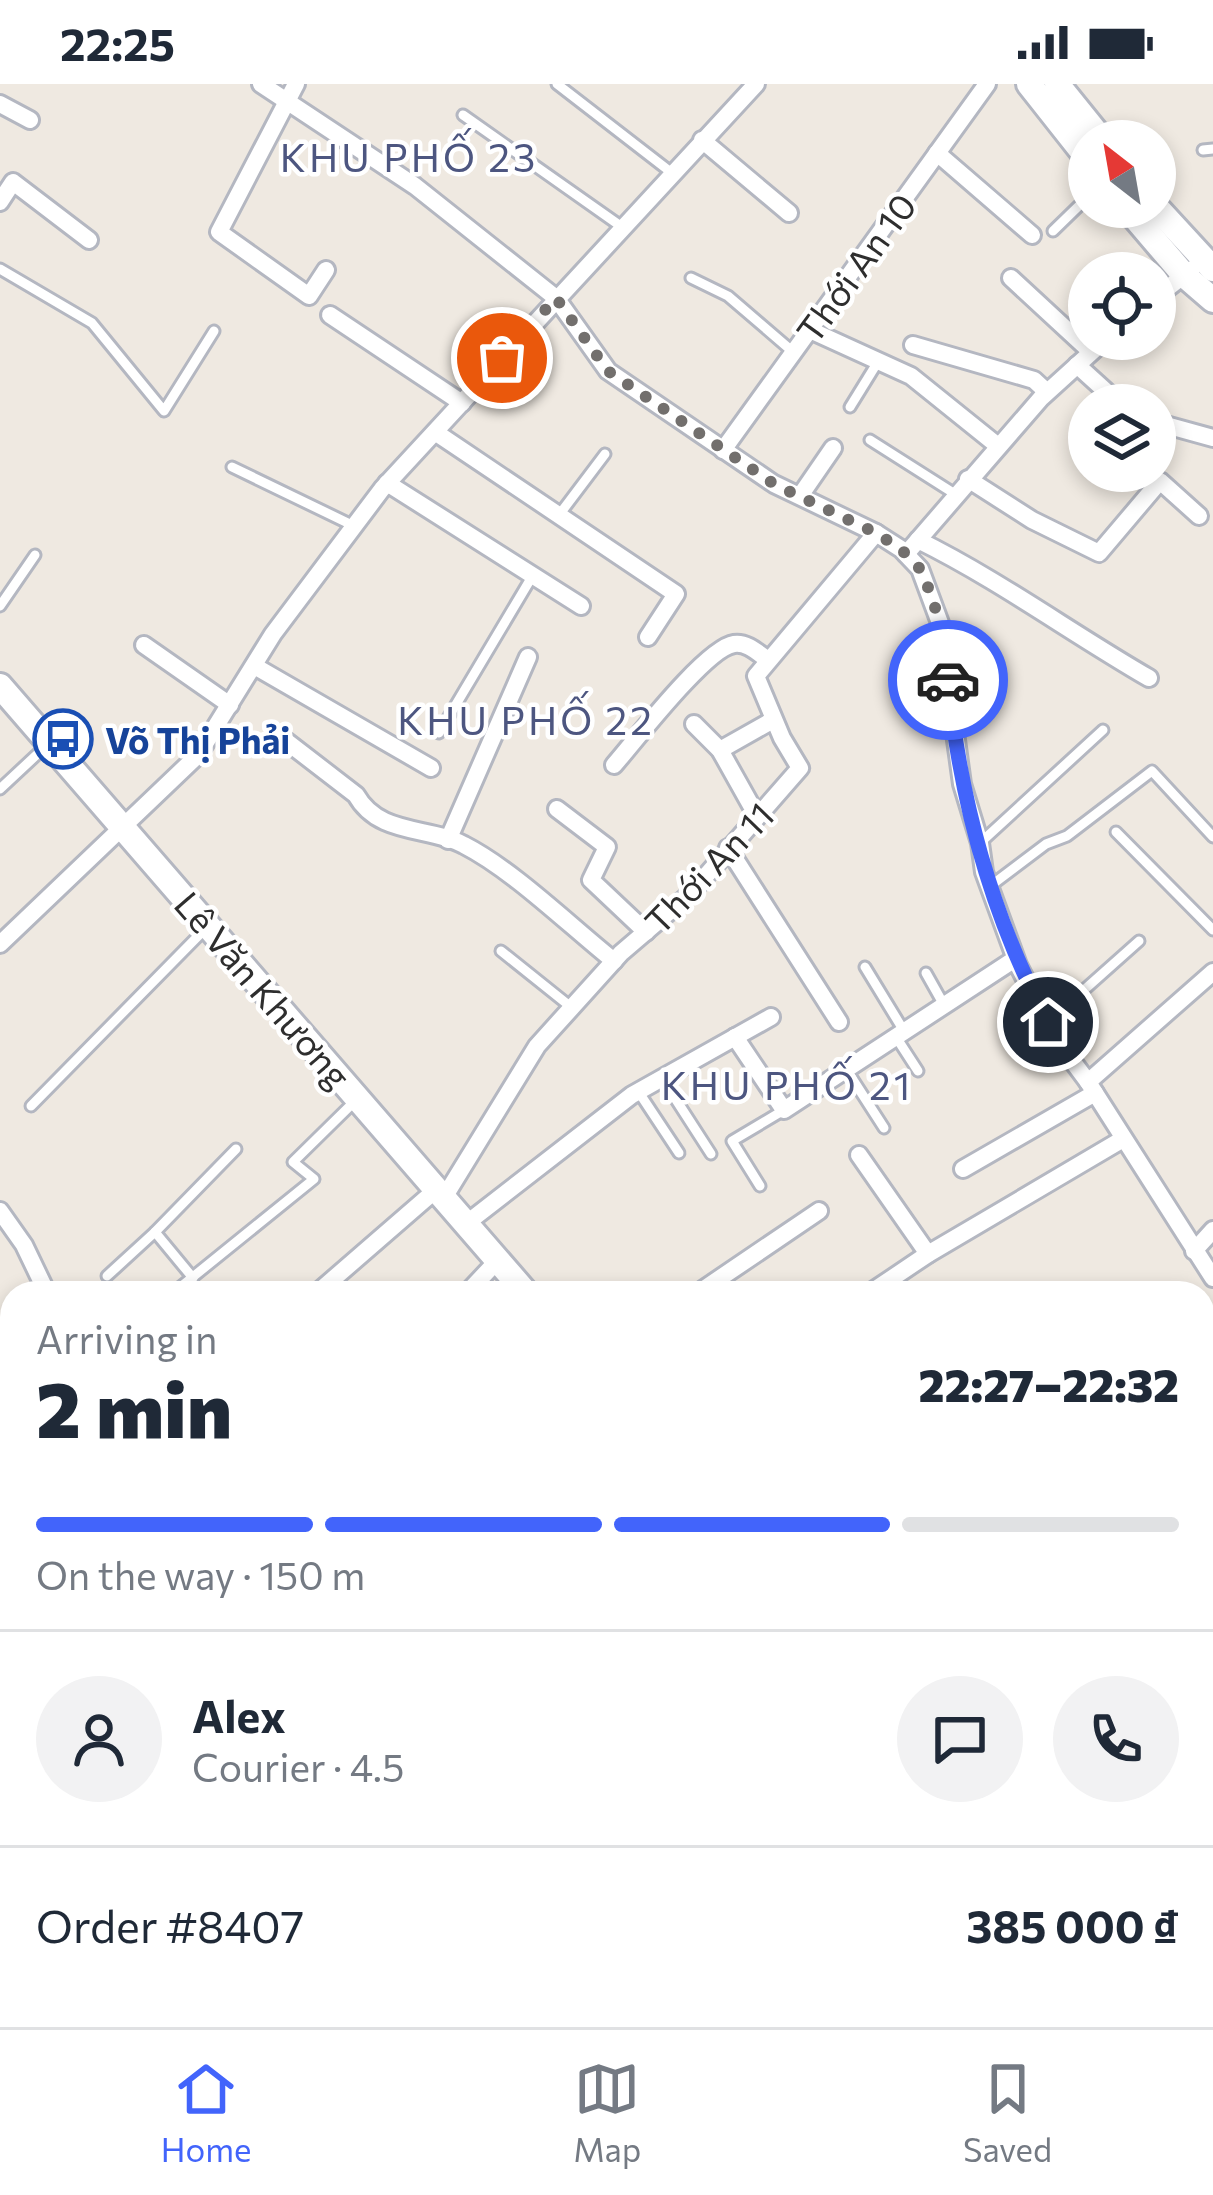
<!DOCTYPE html>
<meta charset="utf-8">
<style>
body{margin:0;font-family:Commissioner,sans-serif;background:#f2f2f3;color:#1f2937;height:100vh;display:flex;flex-direction:column;font-size:45px;white-space:nowrap}
*{box-sizing:border-box;margin:0}
p{font-size:39px;color:#747a83}
.icon{flex:none;width:66px;height:66px;fill:none;stroke:currentColor;stroke-width:2;stroke-linecap:round;stroke-linejoin:round}
.map{position:relative;flex:1;overflow:hidden}
.sheet{position:absolute;left:0px;top:1197px;width:1215px;height:747px;display:flex;flex-direction:column;background:#fff;border-radius:36px 36px 0 0;box-shadow:0 6px 18px #0003}
.sheet>*{flex:none}
.needle{width:78px;rotate:329deg}
.tools{position:absolute;left:1068px;top:36px;display:grid;gap:24px}
.tools a{display:grid;place-items:center;width:108px;height:108px;border-radius:50%;background:#fff;box-shadow:0 6px 18px #0003;font-size:60px}
.pin{position:absolute;display:grid;place-items:center;width:102px;height:102px;color:#fff;margin:-51px;border:6px solid #fff;border-radius:50%;box-shadow:0 3px 12px #0007}
.courier{position:absolute;display:grid;place-items:center;width:120px;height:120px;margin:-60px;border:9px solid #4264fb;border-radius:50%;background:#fff;color:#222;box-shadow:0 3px 15px #0007}
.overview em{font-style:normal;font-weight:800}
.overview div{display:flex;flex-direction:column-reverse}
.overview{display:flex;align-items:center;justify-content:space-between;height:204px;padding:0 36px}
h1{font-size:78px;font-weight:800;line-height:90px}
.bar{display:grid;grid-template-columns:repeat(4,1fr);gap:18px 12px;align-content:center;height:144px;padding:0 36px}
.bar i{height:15px;border-radius:9px;background:#e0e1e3}
.bar .selected{background:#4264fb}
.bar p{grid-column:span 4}
.line{display:flex;align-items:center;gap:30px;padding:0 36px;border-top:3px solid #e0e1e3}
.line div{flex:1}
.round{display:grid;place-items:center;flex:none;width:126px;height:126px;border-radius:63px;background:#f2f2f3}
.status{display:flex;justify-content:space-between;align-items:center;height:84px;padding:0 60px;background:#fff;direction:ltr}
.status svg{height:33px;fill:currentColor}
.tab-bar{display:flex;justify-content:space-around;align-items:center;height:168px;border-top:3px solid #e0e1e3;background:#fff;font-size:33px;color:#747a83}
.tab-bar a{display:grid;justify-items:center;gap:6px}
.tab-bar .selected{color:#4264fb}
.map>svg:first-child{display:block}
</style>
<div class="status"><b>22:25</b><svg viewBox="0 0 49 12"><path d="M0 12V9h3v3zM5 12V6h3v6zM10 12V3h3v9zM15 12V0h3v12zM26 1h20v11H26zM47 4h2v5h-2z"/></svg></div>
<div class="map">
<svg width="1213" height="1943" viewBox="0 0 1213 1943">
<rect width="100%" height="100%" fill="#efe9e1"/>
<path fill="#75cff0" d="M 91,1932 L 399,1932 L 405,1943 L 99,1943 Z"/>
<g fill="none" stroke-linecap="round" stroke-linejoin="round">
<g stroke="#b4b7c1" stroke-width="15">
<g id="lane">
<path d="M 557,0 L 672,89"/>
<path d="M 463,31 L 622,143"/>
<path d="M 1203,66 L 1213,65"/>
<path d="M 1053,147 L 1089,112"/>
<path d="M 0,185 L 92,239 L 164,327 L 214,247"/>
<path d="M 691,194 L 728,212 L 792,267"/>
<path d="M 850,323 L 879,276"/>
<path d="M 870,356 L 955,410"/>
<path d="M 232,383 L 354,442"/>
<path d="M 559,431 L 605,370"/>
<path d="M 0,522 L 35,471"/>
<path d="M 439,649 L 533,491"/>
<path d="M 0,705 L 46,662"/>
<path d="M 1116,748 L 1213,846"/>
<path d="M 980,759 L 1103,646"/>
<path d="M 989,803 L 1046,760 L 1067,752 L 1152,687 L 1213,753"/>
<path d="M 501,867 L 571,923"/>
<path d="M 865,883 L 904,947"/>
<path d="M 926,889 L 944,921"/>
<path d="M 1048,938 L 1139,857"/>
<path d="M 896,953 L 918,987"/>
<path d="M 846,985 L 884,1044"/>
<path d="M 662,994 L 711,1070"/>
<path d="M 638,1007 L 679,1069"/>
<path d="M 31,1022 L 205,845"/>
<path d="M 760,1102 L 732,1057 L 784,1026"/>
<path d="M 107,1192 L 155,1148"/>
<path d="M 193,1194 L 155,1148 L 236,1065"/>
<path d="M 173,1209 L 314,1095 L 293,1078 L 355,1017"/>
<path d="M 0,1310 L 4,1306"/>
<path d="M 0,1754 L 12,1754"/>
<path d="M 905,1943 L 922,1932"/>
</g>
</g>
<g stroke="#b4b7c1" stroke-width="22">
<g id="street">
<path d="M 261,0 L 415,102 L 556,214 L 608,287 L 774,400 L 876,449 L 901,465 L 920,485 L 940,539 L 962,700 L 980,759 L 984,788 L 1018,881 L 1056,955 L 1088,998 L 1213,1194"/>
<path d="M 296,0 L 219,148 L 309,212 L 326,186"/>
<path d="M 0,20 L 30,36"/>
<path d="M 702,56 L 789,129"/>
<path d="M 937,69 L 1032,151"/>
<path d="M 0,118 L 13,98 L 89,156"/>
<path d="M 1011,194 L 1091,268"/>
<path d="M 1155,214 L 1192,185"/>
<path d="M 330,231 L 462,319"/>
<path d="M 810,246 L 911,292 L 998,362"/>
<path d="M 913,261 L 1034,296 L 1047,308"/>
<path d="M 1077,281 L 1121,321"/>
<path d="M 1155,338 L 1213,354"/>
<path d="M 435,348 L 676,510 L 648,553"/>
<path d="M 723,366 L 987,0"/>
<path d="M 968,395 L 1032,436 L 1099,469 L 1160,397 L 1199,432"/>
<path d="M 387,399 L 581,522"/>
<path d="M 800,412 L 833,364"/>
<path d="M 918,456 C 999,496 1071,549 1149,594"/>
<path d="M 906,470 L 1041,314 L 1106,255"/>
<path d="M 144,561 L 230,621"/>
<path d="M 256,583 L 431,684"/>
<path d="M 694,640 L 720,666 L 757,732"/>
<path d="M 286,657 L 356,711 C 379,752 429,742 464,761 C 513,786 569,841 614,877"/>
<path d="M 720,666 L 773,636"/>
<path d="M 614,681 C 635,657 706,564 734,560 C 747,558 758,569 768,576"/>
<path d="M 557,725 L 607,763 L 591,796 L 646,848"/>
<path d="M 448,756 L 528,573"/>
<path d="M 728,764 L 839,938"/>
<path d="M 0,860 L 198,671 L 273,550 L 382,405 L 756,0"/>
<path d="M 735,953 L 784,1026 L 1015,875"/>
<path d="M 1088,998 L 1213,888"/>
<path d="M 859,1071 L 928,1170"/>
<path d="M 963,1085 L 1095,1009"/>
<path d="M 445,1112 L 537,962 L 621,869 L 690,810 L 800,684 L 782,654 L 756,592 L 876,449"/>
<path d="M 0,1127 L 24,1161 L 47,1209"/>
<path d="M 467,1139 L 632,1011 L 771,933"/>
<path d="M 1194,1167 L 1213,1146"/>
<path d="M 317,1209 L 438,1104"/>
<path d="M 467,1209 L 499,1175"/>
<path d="M 698,1209 L 819,1127"/>
<path d="M 870,1209 L 928,1170 L 1123,1055"/>
<path d="M 1203,1284 L 1213,1277"/>
<path d="M 0,1414 L 12,1407"/>
<path d="M 0,1500 L 12,1500"/>
<path d="M 1203,1546 L 1213,1554"/>
<path d="M 0,1589 L 12,1589"/>
<path d="M 1203,1726 L 1213,1739"/>
<path d="M 0,1850 L 6,1851 L 12,1883"/>
<path d="M 1203,1918 L 1213,1911"/>
<path d="M 21,1932 L 23,1943"/>
<path d="M 422,1943 L 426,1932"/>
</g>
</g>
<g stroke="#b4b7c1" stroke-width="30">
<g id="secondary">
<path d="M 1029,0 L 1089,76"/>
<path d="M 1057,0 L 1103,57"/>
<path d="M 1155,122 L 1213,185"/>
<path d="M 1126,123 L 1184,191 L 1213,216"/>
<path d="M 0,602 L 526,1209"/>
<path d="M 1065,1932 L 1073,1943"/>
</g>
</g>
<use href="#lane" stroke="#fff" stroke-width="9"/>
<use href="#street" stroke="#fff" stroke-width="16"/>
<use href="#secondary" stroke="#fff" stroke-width="24"/>
</g>
<g fill="none" stroke-linecap="round" stroke-linejoin="round">
<path stroke="#726f6d" stroke-width="12" stroke-dasharray="0 21.6" d="M 502,274 L 556,214 L 608,287 L 774,400 L 876,449 L 901,465 L 920,485 L 930,508 L 940,539 L 948,596"/>
<path stroke="#4264fb" stroke-width="15" d="M 948,596 C 960,717 991,831 1048,938"/>
</g>
<defs>
<g id="bus-ring" transform="scale(3)"><circle r="9.5" fill="#fff" stroke="#1a4fb4" stroke-width="1.5"/><path d="M-5-6H5V4H4V6H2V4H-2V6H-4V4H-5ZM-3.5-4V0h7V-4ZM-3.5 1.2v1.5H-2V1.2ZM2 1.2v1.5H3.5V1.2Z" fill="#1a4fb4"/></g>
</defs>
<g fill-rule="evenodd">
<use href="#bus-ring" x="63" y="655"/>
</g>
<g text-anchor="middle" dominant-baseline="central" stroke-width="9" stroke-linejoin="round" paint-order="stroke">
<g font-size="36" fill="#2e2e2e" stroke="#fff">
<text transform="translate(855 183) rotate(-54)">Thới An 10</text>
<text transform="translate(708 783) rotate(-46)">Thới An 11</text>
<text transform="translate(264 905) rotate(49)">Lê Văn Khương</text>
</g>
<g font-size="36" font-weight="bold" fill="#164399" stroke="#fff" text-anchor="start">
<text x="105" y="655">Võ Thị Phải</text>
</g>
<g font-size="39" letter-spacing="3" fill="#4d5680" stroke="#fff">
<text x="409" y="72">KHU PHỐ 23</text>
<text x="526" y="635">KHU PHỐ 22</text>
<text x="787" y="1000">KHU PHỐ 21</text>
</g>
</g>
</svg>
<div class="tools">
<a><svg class="needle" viewBox="-14 -14 28 28"><path d="M0-13l5 13h-10z" fill="#e53935"/><path d="M0 13l5-13h-10z" fill="#747a83"/></svg></a>
<a><svg class="icon" aria-label="locate" viewBox="0 0 24 24"><circle cx="12" cy="12" r="6"/><path d="M12 2v4M12 18v4M2 12h4M18 12h4"/></svg></a>
<a><svg class="icon" aria-label="layers" viewBox="0 0 24 24"><path d="M12 4l9 5-9 5-9-5zM3 14l9 5 9-5"/></svg></a>
</div>
<div class="pin" style="left:502px;top:274px;background:#ea580c"><svg class="icon" aria-label="bag" viewBox="0 0 24 24"><path d="M5 8h14l-1 12H6zM9 8a3 3 0 0 1 6 0"/></svg></div>
<div class="pin" style="left:1048px;top:938px;background:#1f2937"><svg class="icon" aria-label="home" viewBox="0 0 24 24"><path d="M3 11l9-7 9 7M6 9v11h12V9"/></svg></div>
<div class="courier" style="left:948px;top:596px"><svg class="icon" aria-label="car" viewBox="0 0 24 24"><path d="M5 17H2v-5l4-1 3-4h7l3 4 3 1v5h-3M9 17h6M6 11h13"/><circle cx="7" cy="17" r="2"/><circle cx="17" cy="17" r="2"/></svg></div>
<section class="sheet">
<div class="overview"><div><h1>2 min</h1><p>Arriving in</p></div><em>22:27–22:32</em></div>
<div class="bar"><i class="selected"></i><i class="selected"></i><i class="selected"></i><i></i><p>On the way · 150 m</p></div>
<div class="line" style="height:216px"><a class="round"><svg class="icon" aria-label="person" viewBox="0 0 24 24"><circle cx="12" cy="8" r="4"/><path d="M4 21q1-7 8-7t8 7"/></svg></a><div><b>Alex</b><p>Courier · 4.5</p></div><a class="round"><svg class="icon" aria-label="chat" viewBox="0 0 24 24"><path d="M4 5h16v11H9l-5 4z"/></svg></a><a class="round"><svg class="icon" aria-label="phone" viewBox="0 0 24 24"><path d="M5 4h4l2 5-3 2q2 4 5 5l2-3 5 2v4C11 20 4 13 5 4z"/></svg></a></div>
<div class="line" style="height:156px"><div>Order #8407</div><b>385 000 ₫</b></div>
</section>
</div>
<nav class="tab-bar">
<a class="selected"><svg class="icon" aria-label="home" viewBox="0 0 24 24"><path d="M3 11l9-7 9 7M6 9v11h12V9"/></svg>Home</a>
<a><svg class="icon" aria-label="map" viewBox="0 0 24 24"><path d="M3 6l6-2 6 2 6-2v14l-6 2-6-2-6 2zM9 4v14M15 6v14"/></svg>Map</a>
<a><svg class="icon" aria-label="saved" viewBox="0 0 24 24"><path d="M7 4h10v16l-5-4-5 4z"/></svg>Saved</a>
</nav>
